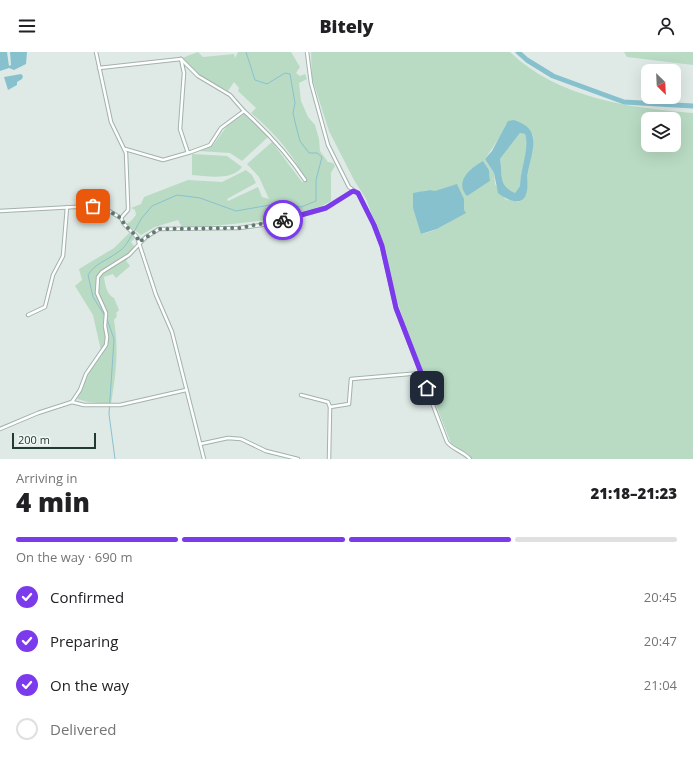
<!DOCTYPE html>
<meta charset="utf-8">
<style>
body{margin:0;font-family:"Open Sans",sans-serif;background:#f2f2f2;color:#202124;height:100vh;display:flex;flex-direction:column;font-size:15px;white-space:nowrap}
*{box-sizing:border-box;margin:0}
p{font-size:13px;color:#757577}
.icon{flex:none;width:22px;height:22px;fill:none;stroke:currentColor;stroke-width:2;stroke-linecap:round;stroke-linejoin:round}
.map{position:relative;height:407px;overflow:hidden}
.panel{display:flex;flex-direction:column;background:#fff;flex:1}
.panel>*{flex:none}
.needle{width:26px;rotate:156deg}
.buttons{position:absolute;left:641px;top:12px;display:grid;gap:8px}
.buttons a{display:grid;place-items:center;width:40px;height:40px;border-radius:8px;background:#fff;box-shadow:0 4px 16px #0002;font-size:20px}
.scale{position:absolute;left:12px;bottom:10px;width:84px;box-sizing:border-box;padding-left:4px;border:2px solid #213a34;border-top:0;font-size:11px;line-height:14px;white-space:nowrap;color:#213a34;-webkit-text-stroke:3px #f0f7f4;paint-order:stroke}
.pin{position:absolute;display:grid;place-items:center;width:34px;height:34px;color:#fff;margin:-17px;border-radius:8px;box-shadow:0 2px 6px #0006}
.courier{position:absolute;display:grid;place-items:center;width:40px;height:40px;margin:-20px;border:3px solid #7c3aed;border-radius:50%;background:#fff;color:#222;box-shadow:0 1px 5px #0007}
.overview em{font-style:normal;font-weight:800}
.overview div{display:flex;flex-direction:column-reverse}
.overview{display:flex;align-items:center;justify-content:space-between;height:68px;padding:0 16px}
h1{font-size:26px;font-weight:800;line-height:30px}
.bar{display:grid;grid-template-columns:repeat(4,1fr);gap:6px 4px;align-content:center;height:48px;padding:0 16px}
.bar i{height:5px;border-radius:3px;background:#e0e0e0}
.bar .current{background:#7c3aed}
.bar p{grid-column:span 4}
ol{padding:0 16px;list-style:none}
li{display:flex;align-items:center;gap:12px;height:44px}
li p{margin-inline-start:auto}
li .icon{padding:4px;border-radius:50%;background:#7c3aed;color:#fff;stroke-width:4}
li:last-child{color:#757577}
li i{width:22px;height:22px;border:2px solid #e0e0e0;border-radius:50%}
header{display:flex;justify-content:space-between;align-items:center;height:52px;padding:0 16px;background:#fff;font-size:18px;font-weight:800}
.map>svg:first-child{display:block}
</style>
<header><svg class="icon" aria-label="menu" viewBox="0 0 24 24"><path d="M4 6h16M4 12h16M4 18h16"/></svg>Bitely<svg class="icon" aria-label="person" viewBox="0 0 24 24"><circle cx="12" cy="8" r="4"/><path d="M4 21q1-7 8-7t8 7"/></svg></header>
<div class="map">
<svg width="693" height="407" viewBox="0 0 693 407">
<rect width="100%" height="100%" fill="#dfeae6"/>
<g fill="#b9dbc3" fill-rule="evenodd">
<path d="M 198,0 L 203,5 L 234,2 L 235,6 L 238,0 L 291,0 L 300,15 L 296,21 L 300,24 L 305,22 L 307,27 L 299,31 L 301,49 L 308,65 L 315,73 L 319,87 L 320,99 L 328,110 L 333,111 L 335,114 L 331,121 L 331,149 C 320,156 309,158 297,161 C 259,171 221,174 182,175 L 178,168 L 155,175 L 141,183 L 126,172 L 131,169 L 136,163 L 135,158 L 131,156 L 141,152 L 144,145 L 188,128 L 222,130 L 246,118 L 252,123 L 256,131 L 227,147 L 228,149 L 258,135 L 262,145 L 269,147 L 259,125 L 247,112 L 272,90 L 302,130 L 306,130 C 295,103 273,80 251,61 L 256,56 L 238,39 L 239,36 L 234,30 L 228,39 L 199,23 L 182,6 Z"/>
<path d="M 311,0 L 510,0 C 557,46 631,56 693,61 L 693,407 L 472,407 L 467,401 L 452,394 L 406,277 L 390,226 L 387,203 L 366,147 L 354,128 L 329,79 L 312,26 ZM 648,67 L 674,67 L 674,93 L 648,93 ZM 506,72 L 533,83 C 534,98 530,106 528,121 C 526,132 526,137 522,148 L 518,150 L 505,147 L 495,132 L 494,121 L 485,107 L 503,80 ZM 483,109 L 489,118 L 490,129 L 476,138 ZM 430,138 L 463,148 L 464,158 C 451,170 438,179 421,182 L 423,139 Z"/>
<path d="M 624,0 L 693,0 L 693,13 L 627,5 Z"/>
<path d="M 245,61 L 268,85 L 242,109 L 230,101 L 198,99 L 213,93 L 227,74 Z"/>
<path d="M 520,81 L 525,82 C 531,97 520,117 520,134 L 515,141 C 498,133 503,124 500,107 Z"/>
<path d="M 192,102 L 227,104 L 242,115 C 232,129 207,124 192,123 Z"/>
<path d="M 129,181 L 135,186 L 131,190 L 134,194 L 138,195 L 126,209 L 130,214 L 116,226 L 113,222 L 104,225 C 105,233 107,243 114,246 L 119,258 L 116,261 L 117,264 L 114,268 C 119,300 116,320 111,352 L 88,350 L 77,347 L 91,317 L 102,303 L 93,263 L 75,234 L 82,228 L 79,217 L 114,196 Z"/>
</g>
<g fill="#88c1ce" fill-rule="evenodd">
<path d="M 0,0 L 7,0 L 9,14 L 11,13 L 10,0 L 27,0 L 26,12 L 14,18 L 9,16 L 0,19 Z"/>
<path d="M 21,22 L 23,24 L 22,27 L 17,30 L 17,33 L 8,38 L 4,25 Z"/>
<path d="M 514,68 C 543,77 532,98 528,120 C 526,127 529,135 526,142 C 522,156 505,147 498,141 L 494,121 L 485,107 L 492,99 L 508,69 ZM 520,81 L 525,82 C 530,96 520,118 520,134 L 515,141 C 498,133 503,124 500,107 Z"/>
<path d="M 483,109 L 489,118 L 490,129 L 467,144 C 454,130 470,116 483,109 Z"/>
<path d="M 457,132 L 464,147 L 464,158 L 466,161 L 437,177 L 421,182 L 413,156 L 413,141 L 430,138 L 435,139 Z"/>
</g>
<g fill="none" stroke-linecap="round" stroke-linejoin="round">
<g stroke="#88c1ce" stroke-width="1">
<path d="M 134,180 L 141,167 L 152,154 L 177,143 L 200,146 L 236,159 L 270,153 L 282,152 L 301,155 L 316,149 L 316,128 L 322,105 L 317,101 L 309,101 L 300,89 L 296,74 L 293,61 L 295,51 L 290,22 L 285,21 L 267,32 L 255,28 L 246,0"/>
<path d="M 105,264 L 93,245 L 88,223 C 94,212 108,208 118,200 C 125,196 128,189 132,183"/>
<path d="M 107,267 L 114,287 L 109,362 L 115,407"/>
</g>
<path stroke="#88c1ce" stroke-width="5" d="M 518,0 L 527,8 L 553,24 L 624,50 L 693,54"/>
<g stroke="#a2b2ad" stroke-width="4.5">
<g id="street">
<path d="M 96,0 L 111,70 L 126,101 L 128,153 L 128,158 L 121,166 L 124,172 L 137,185 L 156,243 L 172,280 L 204,407"/>
<path d="M 307,0 L 311,31 L 328,93 L 349,135 L 358,141 L 374,173 L 382,194 L 396,256 L 447,390 C 453,398 463,399 470,407"/>
<path d="M 181,7 L 184,21 L 180,77 L 188,101"/>
<path d="M 99,16 L 181,7"/>
<path d="M 244,59 C 267,80 288,102 305,128"/>
<path d="M 125,97 L 163,108 L 191,100 L 210,93 L 221,76 L 244,59 L 230,43 L 198,24 L 181,7"/>
<path d="M 0,159 L 93,154 L 104,156 L 121,166"/>
<path d="M 28,263 L 45,255 L 53,223 L 63,204 L 67,155"/>
<path d="M 301,343 L 328,350 L 330,355 L 349,352 L 351,327 L 421,321"/>
<path d="M 72,350 L 80,338 L 86,322 L 106,293 L 107,285 L 105,274 L 106,261 L 97,241 L 98,225 L 102,220 L 129,203 L 146,185 L 159,177 L 239,176 L 269,172 L 326,156 L 353,139"/>
<path d="M 0,377 L 38,361 L 72,350 L 84,353 L 120,353 L 186,338"/>
<path d="M 200,392 L 228,386 L 241,387 L 266,399 L 298,407"/>
<path d="M 329,407 L 330,355"/>
</g>
</g>
<use href="#street" stroke="#fff" stroke-width="2.5"/>
</g>
<g fill="none" stroke-linecap="round" stroke-linejoin="round">
<path stroke="#647872" stroke-width="4" stroke-dasharray="0 7.2" d="M 93,154 L 104,156 L 121,166 L 124,172 L 137,185 L 139,190 L 159,177 L 239,176 L 283,168"/>
<path stroke="#7c3aed" stroke-width="5" d="M 283,168 L 326,156 L 353,139 L 358,141 L 374,173 L 382,194 L 396,256 L 427,336"/>
</g>
</svg>
<div class="buttons">
<a><svg class="needle" viewBox="-14 -14 28 28"><path d="M0-13l5 13h-10z" fill="#e53935"/><path d="M0 13l5-13h-10z" fill="#757577"/></svg></a>
<a><svg class="icon" aria-label="layers" viewBox="0 0 24 24"><path d="M12 4l9 5-9 5-9-5zM3 14l9 5 9-5"/></svg></a>
</div>
<div class="scale">200 m</div>
<div class="pin" style="left:93px;top:154px;background:#ea580c"><svg class="icon" aria-label="bag" viewBox="0 0 24 24"><path d="M5 8h14l-1 12H6zM9 8a3 3 0 0 1 6 0"/></svg></div>
<div class="pin" style="left:427px;top:336px;background:#1f2937"><svg class="icon" aria-label="home" viewBox="0 0 24 24"><path d="M3 11l9-7 9 7M6 9v11h12V9"/></svg></div>
<div class="courier" style="left:283px;top:168px"><svg class="icon" aria-label="bike" viewBox="0 0 24 24"><circle cx="6" cy="16" r="4"/><circle cx="18" cy="16" r="4"/><path d="M6 16l4-8h5l3 8M10 8l3 8H6M13 5h3"/></svg></div>
</div>
<section class="panel">
<div class="overview"><div><h1>4 min</h1><p>Arriving in</p></div><em>21:18–21:23</em></div>
<div class="bar"><i class="current"></i><i class="current"></i><i class="current"></i><i></i><p>On the way · 690 m</p></div>
<ol>
<li><svg class="icon" aria-label="check" viewBox="0 0 24 24"><path d="M5 12l5 5 9-10"/></svg>Confirmed<p>20:45</p></li>
<li><svg class="icon" aria-label="check" viewBox="0 0 24 24"><path d="M5 12l5 5 9-10"/></svg>Preparing<p>20:47</p></li>
<li><svg class="icon" aria-label="check" viewBox="0 0 24 24"><path d="M5 12l5 5 9-10"/></svg>On the way<p>21:04</p></li>
<li><i></i>Delivered</li>
</ol>
</section>
